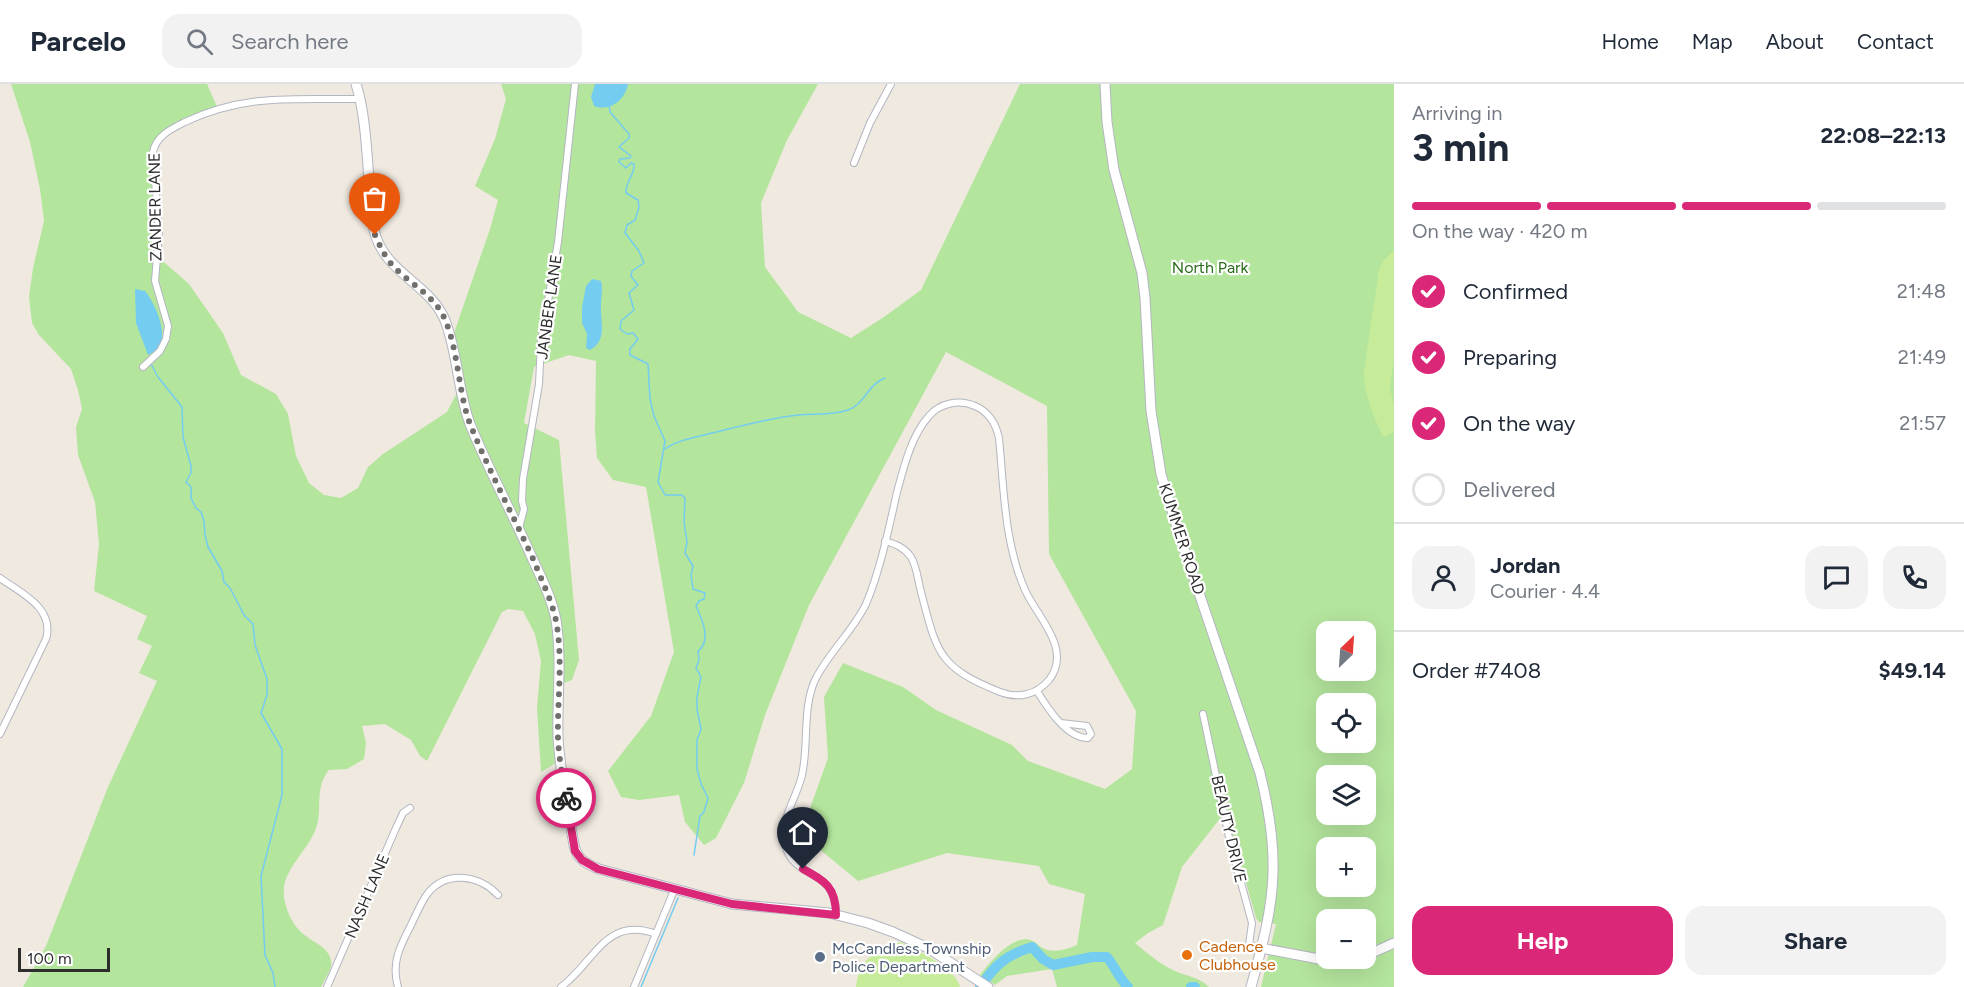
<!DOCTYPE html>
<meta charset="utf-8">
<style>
body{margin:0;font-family:Figtree,sans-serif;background:#f2f2f3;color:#1f2937;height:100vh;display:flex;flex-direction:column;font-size:22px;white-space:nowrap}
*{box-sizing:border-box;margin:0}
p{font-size:20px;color:#747a83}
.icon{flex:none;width:33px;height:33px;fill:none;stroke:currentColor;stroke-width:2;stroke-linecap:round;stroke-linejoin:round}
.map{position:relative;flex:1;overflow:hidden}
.drawer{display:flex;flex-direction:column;background:#fff;width:570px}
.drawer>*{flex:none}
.needle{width:39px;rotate:25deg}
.fabs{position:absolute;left:1316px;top:537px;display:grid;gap:12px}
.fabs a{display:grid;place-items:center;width:60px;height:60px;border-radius:12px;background:#fff;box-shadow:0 6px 24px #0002;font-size:30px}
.scale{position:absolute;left:18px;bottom:15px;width:92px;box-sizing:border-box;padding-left:6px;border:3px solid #2d2d2d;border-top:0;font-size:16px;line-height:21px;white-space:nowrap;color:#2d2d2d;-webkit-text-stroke:4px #fff;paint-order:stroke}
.pin{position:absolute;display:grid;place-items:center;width:51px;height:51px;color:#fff;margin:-62px -26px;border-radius:50% 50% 50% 0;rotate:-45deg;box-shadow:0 0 6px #0007}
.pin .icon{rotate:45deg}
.courier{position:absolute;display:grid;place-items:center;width:60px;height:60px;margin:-30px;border:4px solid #db2777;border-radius:50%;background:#fff;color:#222;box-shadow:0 2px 8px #0007}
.overview em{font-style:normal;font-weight:700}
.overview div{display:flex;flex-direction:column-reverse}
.overview{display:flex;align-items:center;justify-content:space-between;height:102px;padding:0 18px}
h1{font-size:39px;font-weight:700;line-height:45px}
.bar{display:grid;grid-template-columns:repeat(4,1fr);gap:9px 6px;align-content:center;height:72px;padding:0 18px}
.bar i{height:8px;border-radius:4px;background:#e0e1e3}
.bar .on{background:#db2777}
.bar p{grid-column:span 4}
.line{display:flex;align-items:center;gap:15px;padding:0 18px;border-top:2px solid #e0e1e3}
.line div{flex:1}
.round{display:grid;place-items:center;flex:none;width:63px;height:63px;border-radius:18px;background:#f2f2f3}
ol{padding:0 18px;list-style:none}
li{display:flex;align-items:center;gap:18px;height:66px}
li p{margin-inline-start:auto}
li .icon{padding:6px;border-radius:50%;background:#db2777;color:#fff;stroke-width:4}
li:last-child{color:#747a83}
li i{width:33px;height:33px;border:3px solid #e0e1e3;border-radius:50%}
.primary-button{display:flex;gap:12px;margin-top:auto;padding:12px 18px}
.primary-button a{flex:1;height:69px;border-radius:18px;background:#db2777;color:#fff;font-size:24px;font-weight:700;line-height:69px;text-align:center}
.primary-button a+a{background:#f2f2f3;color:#1f2937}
header{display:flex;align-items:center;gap:36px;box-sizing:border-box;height:84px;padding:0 30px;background:#fff;border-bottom:2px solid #e0e1e3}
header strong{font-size:28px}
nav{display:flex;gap:33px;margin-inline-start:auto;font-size:21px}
.search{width:420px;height:54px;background:#f2f2f3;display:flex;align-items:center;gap:15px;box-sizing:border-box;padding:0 21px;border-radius:18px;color:#747a83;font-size:22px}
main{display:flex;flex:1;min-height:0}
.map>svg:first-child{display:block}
</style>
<header>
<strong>Parcelo</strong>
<div class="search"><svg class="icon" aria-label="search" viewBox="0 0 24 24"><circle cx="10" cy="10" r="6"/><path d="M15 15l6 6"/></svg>Search here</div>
<nav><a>Home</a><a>Map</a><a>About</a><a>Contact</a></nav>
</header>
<main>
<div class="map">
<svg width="1394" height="903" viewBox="0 0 1394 903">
<rect width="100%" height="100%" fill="#efe9e0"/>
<path fill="#b4e59d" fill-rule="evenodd" d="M 11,0 L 207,0 L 218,25 L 179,41 L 154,61 L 157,112 L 157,172 L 189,200 L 223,249 L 241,291 L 276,310 L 288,330 L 296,372 L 309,399 L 324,411 L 341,414 L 358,404 L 368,383 L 383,370 L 447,328 L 464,295 L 454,249 L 490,145 L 498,116 L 475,102 L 495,55 L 506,15 L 501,0 L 818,0 L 787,56 L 761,119 L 765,183 L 798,228 L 851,254 L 884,233 L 921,206 L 1020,0 L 1394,0 L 1394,903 L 1261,903 L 1276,840 L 1259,838 L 1256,834 L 1226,727 L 1182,783 L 1163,841 L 1148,849 L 1135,859 C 1148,870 1160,880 1175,887 C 1188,893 1198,892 1209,903 L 1057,903 L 1052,885 L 1007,892 L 995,901 L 980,891 C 990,878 1014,848 1033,857 C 1036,858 1038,861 1041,863 C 1053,870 1065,866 1077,861 L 1085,810 L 1049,800 L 1039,782 L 947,769 L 858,797 L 812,759 L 808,730 L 828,674 L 824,613 L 843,579 L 903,603 L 936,626 L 1012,661 L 1028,677 L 1105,705 L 1132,685 L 1136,627 L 1049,470 L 1047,322 L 946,268 L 809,521 L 765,631 L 744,699 L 716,754 L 704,761 L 685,738 L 679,711 L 639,716 L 621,713 L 608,687 L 651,632 L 674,568 L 646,403 L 613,396 L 597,374 L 595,347 L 596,277 L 569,271 L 534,283 L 524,339 L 559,356 L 579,576 L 572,596 L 558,601 L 561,676 L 541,688 L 537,624 L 541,577 L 535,550 L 523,527 L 508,525 L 502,528 L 427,677 L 420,672 L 411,656 L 385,640 L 362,642 L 366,659 L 364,675 L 347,685 L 329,686 C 313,705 324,727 315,747 C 308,764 286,785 284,803 C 282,819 291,839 302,849 C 312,858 334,865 331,882 C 329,889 324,897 321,903 L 23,903 L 46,862 L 108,703 L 157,597 L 139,589 L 152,562 L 137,555 L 147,532 L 94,507 L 99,460 L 95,418 L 78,371 L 76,343 L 82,325 L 78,306 L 71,285 L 39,251 L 32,239 L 29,213 L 33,184 L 44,137 L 40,105 L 30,58 ZM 1326,548 L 1365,548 L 1365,586 L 1326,586 ZM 1326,620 L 1365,620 L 1365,658 L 1326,658 ZM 1326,692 L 1365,692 L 1365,730 L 1326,730 ZM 1326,764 L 1365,764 L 1365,802 L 1326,802 ZM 1326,836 L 1365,836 L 1365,874 L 1326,874 Z"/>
<g fill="#c7ec99">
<path d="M 1394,166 L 1394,272 L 1390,305 L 1394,321 L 1394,348 L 1385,353 L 1383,352 C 1373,333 1364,308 1364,287 L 1379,187 L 1383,177 Z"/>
<path d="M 900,858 C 916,865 957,885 960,903 L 856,903 C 860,872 873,870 900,858 Z"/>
</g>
<g fill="#74ccf0">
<path d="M 595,0 L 628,0 C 625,16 610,28 594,22 L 591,13 Z"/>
<path d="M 592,195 L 601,197 C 603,206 601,213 601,221 C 600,238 608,256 590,266 L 586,264 L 587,250 L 582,239 L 582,223 L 586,202 Z"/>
<path d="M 135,205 L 145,207 C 155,219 170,252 157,266 C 155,268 151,269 148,271 L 136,239 Z"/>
</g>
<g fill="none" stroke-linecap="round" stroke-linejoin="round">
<g stroke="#74ccf0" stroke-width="1.5">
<path d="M 609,21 L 610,28 L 629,50 L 629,54 L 619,63 L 631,72 L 630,74 L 620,75 L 619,78 L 626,84 L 631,79 L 634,80 C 635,91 625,98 626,109 L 638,116 L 639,123 L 635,136 L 627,141 L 625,149 L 639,167 L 644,179 L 632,187 L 631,192 L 638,201 L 629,209 L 634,226 L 621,237 L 620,245 L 627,250 L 633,249 L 638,255 L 630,265 L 630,271 L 648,280 L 650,315 L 654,332 L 665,357 L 658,398 L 665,411 L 682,411 L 685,414 L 684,438 L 687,458 L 685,469 L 693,482 L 691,491 L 693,505 L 705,509 L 704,515 L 699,517 L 696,522 C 702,535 712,557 698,567 L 699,576 L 696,584 L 701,593 L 697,613 L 697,625 L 701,645 L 697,656 L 697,685 L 701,700 L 708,714 L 704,728 L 700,732 L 694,771"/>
<path d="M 151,280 L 158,293 L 182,323 L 183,353 L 191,382 L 191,389 L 186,398 L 191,403 L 191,414 L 196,424 L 201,428 L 204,437 L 205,451 L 208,463 L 222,487 L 224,498 L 230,504 L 244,531 L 253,540 L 255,561 L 267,595 L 267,611 L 261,629 L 282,665 L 282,711 L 261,792 L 265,871 L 273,889 L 275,903"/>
<path d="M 665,365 C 677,356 694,354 708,350 C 738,343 768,334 798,331 C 815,329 830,332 848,326 C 864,321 868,300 885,294"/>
<path d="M 641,903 L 678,814"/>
</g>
<g stroke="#74ccf0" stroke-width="10">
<path d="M 980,903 C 995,881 1006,871 1032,863 L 1043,875 L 1053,881 L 1092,873 L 1107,873 C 1115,883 1119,894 1128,903"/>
<path d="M 1191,903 L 1195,903"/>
</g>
<g stroke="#b3b6c0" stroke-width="8">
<g id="street">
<path d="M 854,79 L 870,39 L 891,0"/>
<path d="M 143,283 L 160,267 L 166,255 L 168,242 L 155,197 L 159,149 L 153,68 C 156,52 171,45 185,38 C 246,9 294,16 359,15"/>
<path d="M 519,444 L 524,425 L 522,417 L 523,395 L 539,300 L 541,258 L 558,158 L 575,0"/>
<path d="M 0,494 C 21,509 55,524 46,555 L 0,650"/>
<path d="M 1037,607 C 1047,623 1066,654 1088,654 L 1091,650 L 1087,642 L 1061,639"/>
<path d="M 1203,630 L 1230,758 L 1252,839 L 1249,861 L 1261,864"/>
<path d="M 836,831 C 836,782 795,798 785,761 C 778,738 797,714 802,691 C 809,660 802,625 815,596 C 829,568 853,547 866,520 C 880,487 889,444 897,408 C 904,383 911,352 929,332 C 940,319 959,315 975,322 C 989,328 996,340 999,354 C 1004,405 1004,458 1025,506 C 1037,533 1073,565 1049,596 C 1036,611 1018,615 1000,608 C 938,583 937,569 921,508 C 918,497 917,483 911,473 C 904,463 895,460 885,457"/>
<path d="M 327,903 L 396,744 L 403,729 L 410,724"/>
<path d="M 398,903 C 391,879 400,862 411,841 C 416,831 421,818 428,809 C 447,786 479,791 498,811"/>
<path d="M 561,903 C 594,879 606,831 656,850"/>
<path d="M 634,903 L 675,804"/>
</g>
</g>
<g stroke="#b3b6c0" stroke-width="11">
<g id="secondary">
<path d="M 356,0 C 366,31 367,75 370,108 C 372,122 371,139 376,153 C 389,191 433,202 446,239 C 458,272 458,308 470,340 C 489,387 513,430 533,476 C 542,495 552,515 556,536 C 562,574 557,615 558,653 C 560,689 568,726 574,761 C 577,775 586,780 599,785 L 732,820 L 829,829 L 868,839 L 893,848 L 928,864 L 988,903"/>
<path d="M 1105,0 L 1107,38 L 1114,86 L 1142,189 L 1145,214 L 1151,327 L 1161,390 L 1179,450 L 1260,689 C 1268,721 1274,756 1273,789 C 1272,828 1261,866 1251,903"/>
<path d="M 1261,864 L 1319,875 L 1356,874"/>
<path d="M 1365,872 L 1394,859"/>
</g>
</g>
<use href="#street" stroke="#fff" stroke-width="6"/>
<use href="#secondary" stroke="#fff" stroke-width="9"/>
</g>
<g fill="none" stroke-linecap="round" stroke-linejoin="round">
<path stroke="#716f6c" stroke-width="6" stroke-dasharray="0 10.8" d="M 375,151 C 381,164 386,176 397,186 C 415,203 437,214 446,238 C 459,271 458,307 470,340 C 489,387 513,431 534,477 C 541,495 550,513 555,532 C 564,572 557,615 558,655 C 559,675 563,695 566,714"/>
<path stroke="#db2777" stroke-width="8" d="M 566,714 L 575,767 L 582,776 L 598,785 L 732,820 L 836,831 C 836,803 825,797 803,785"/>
</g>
<circle fill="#e8710a" stroke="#fff" stroke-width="2" cx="1187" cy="871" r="6"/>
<circle fill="#5c6f8a" stroke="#fff" stroke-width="2" cx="820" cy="873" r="6"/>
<g text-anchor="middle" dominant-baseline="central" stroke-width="4.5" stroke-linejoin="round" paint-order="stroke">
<g font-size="16" fill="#2d2d2d" stroke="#fff">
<text transform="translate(155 123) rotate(-91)">ZANDER LANE</text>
<text transform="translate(549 223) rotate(-82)">JANBER LANE</text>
<text transform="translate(1182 455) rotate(72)">KUMMER ROAD</text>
<text transform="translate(1229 745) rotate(77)">BEAUTY DRIVE</text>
<text transform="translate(367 812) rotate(-67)">NASH LANE</text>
</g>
<g font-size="16" fill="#2a6d1b" stroke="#fff">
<text x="1210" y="183">North Park</text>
</g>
<g font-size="16" fill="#c56008" stroke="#fff" text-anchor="start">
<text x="1199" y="862">Cadence<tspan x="1199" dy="18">Clubhouse</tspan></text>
</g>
<g font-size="16" fill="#4e5e75" stroke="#fff" text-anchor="start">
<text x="832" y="864">McCandless Township<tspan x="832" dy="18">Police Department</tspan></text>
</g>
</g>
</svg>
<div class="fabs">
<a><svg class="needle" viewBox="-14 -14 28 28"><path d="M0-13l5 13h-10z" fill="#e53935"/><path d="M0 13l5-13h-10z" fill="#747a83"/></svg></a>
<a><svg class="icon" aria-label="locate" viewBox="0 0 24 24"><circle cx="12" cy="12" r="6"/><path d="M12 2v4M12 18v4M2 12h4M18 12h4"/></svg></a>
<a><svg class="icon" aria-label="layers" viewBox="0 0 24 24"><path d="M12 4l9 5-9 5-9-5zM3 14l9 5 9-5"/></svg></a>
<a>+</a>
<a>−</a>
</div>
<div class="scale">100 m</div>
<div class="pin" style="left:375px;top:151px;background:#ea580c"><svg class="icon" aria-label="bag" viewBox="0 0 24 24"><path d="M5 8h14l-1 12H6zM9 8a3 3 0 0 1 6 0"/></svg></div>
<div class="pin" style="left:803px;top:785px;background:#1f2937"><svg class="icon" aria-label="home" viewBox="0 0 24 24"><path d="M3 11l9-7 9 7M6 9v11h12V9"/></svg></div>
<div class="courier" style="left:566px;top:714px"><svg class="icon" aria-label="bike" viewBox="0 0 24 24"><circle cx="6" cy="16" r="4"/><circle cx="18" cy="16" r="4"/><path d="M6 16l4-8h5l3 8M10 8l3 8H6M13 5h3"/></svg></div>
</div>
<section class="drawer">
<div class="overview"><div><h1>3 min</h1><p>Arriving in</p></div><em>22:08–22:13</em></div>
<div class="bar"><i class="on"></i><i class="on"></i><i class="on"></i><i></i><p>On the way · 420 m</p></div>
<ol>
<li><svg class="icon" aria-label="check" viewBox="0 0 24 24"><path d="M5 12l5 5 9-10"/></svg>Confirmed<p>21:48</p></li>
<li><svg class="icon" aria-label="check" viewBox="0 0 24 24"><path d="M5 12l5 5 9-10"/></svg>Preparing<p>21:49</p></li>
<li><svg class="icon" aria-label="check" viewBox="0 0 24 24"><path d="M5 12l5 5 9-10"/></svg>On the way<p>21:57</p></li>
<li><i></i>Delivered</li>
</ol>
<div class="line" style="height:108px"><a class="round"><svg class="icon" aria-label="person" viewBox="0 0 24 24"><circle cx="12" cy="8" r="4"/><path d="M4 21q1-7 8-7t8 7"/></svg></a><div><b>Jordan</b><p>Courier · 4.4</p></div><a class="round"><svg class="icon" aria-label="chat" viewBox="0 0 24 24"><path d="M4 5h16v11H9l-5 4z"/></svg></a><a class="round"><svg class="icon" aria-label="phone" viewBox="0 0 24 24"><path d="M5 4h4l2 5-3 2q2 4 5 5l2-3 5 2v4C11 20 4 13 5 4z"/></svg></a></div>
<div class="line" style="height:78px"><div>Order #7408</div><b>$49.14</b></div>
<div class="primary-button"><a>Help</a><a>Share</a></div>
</section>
</main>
